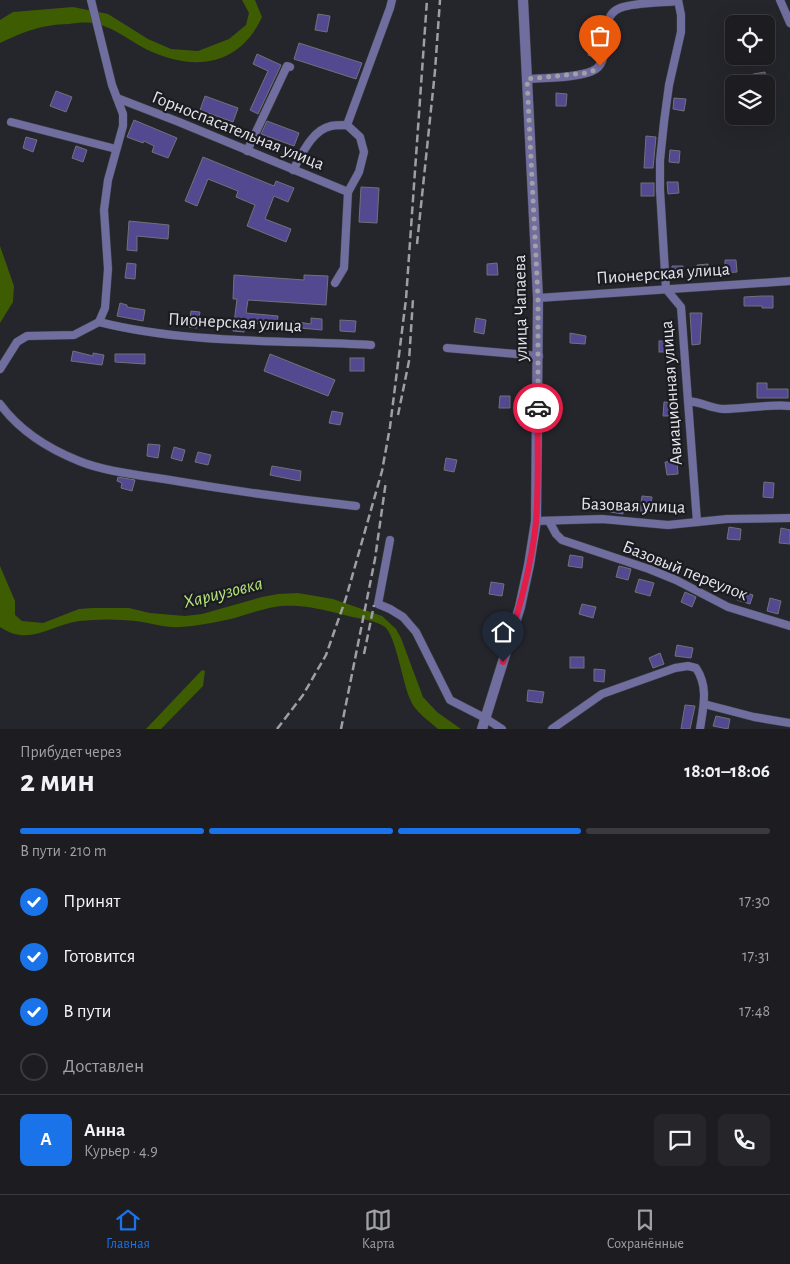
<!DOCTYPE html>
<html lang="ru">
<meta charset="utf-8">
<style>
body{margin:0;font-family:"Alegreya Sans",sans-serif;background:#25252a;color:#f1f3f6;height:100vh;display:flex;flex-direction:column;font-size:19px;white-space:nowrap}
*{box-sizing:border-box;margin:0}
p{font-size:16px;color:#a0a1a5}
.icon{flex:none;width:28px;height:28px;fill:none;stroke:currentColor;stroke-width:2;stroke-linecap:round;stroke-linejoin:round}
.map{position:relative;height:729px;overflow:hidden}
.side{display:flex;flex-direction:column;background:#1c1c21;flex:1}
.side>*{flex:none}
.tools{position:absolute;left:725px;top:15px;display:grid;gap:10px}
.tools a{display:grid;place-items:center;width:50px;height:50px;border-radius:8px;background:#1c1c21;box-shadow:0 5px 20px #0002,0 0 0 1px #3a3a3f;font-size:25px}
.pin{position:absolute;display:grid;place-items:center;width:42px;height:42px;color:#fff;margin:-51px -21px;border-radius:50% 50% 50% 0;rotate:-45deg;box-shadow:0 0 5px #0007}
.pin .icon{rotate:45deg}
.courier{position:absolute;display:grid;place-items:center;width:50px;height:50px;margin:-25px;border:4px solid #e11d48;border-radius:50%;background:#fff;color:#222;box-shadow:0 1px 6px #0007}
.head em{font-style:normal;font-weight:700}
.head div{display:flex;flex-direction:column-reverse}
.head{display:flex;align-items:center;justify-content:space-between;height:85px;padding:0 20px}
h1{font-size:32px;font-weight:700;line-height:38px}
.bar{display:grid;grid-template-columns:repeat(4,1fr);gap:8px 5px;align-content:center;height:60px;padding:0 20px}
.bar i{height:6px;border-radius:4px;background:#3a3a3f}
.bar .active{background:#1a73e8}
.bar p{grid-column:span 4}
.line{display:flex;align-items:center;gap:12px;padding:0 20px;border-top:1px solid #3a3a3f}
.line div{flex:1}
.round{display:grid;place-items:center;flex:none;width:52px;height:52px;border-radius:8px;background:#25252a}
ol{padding:0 20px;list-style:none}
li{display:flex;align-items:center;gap:15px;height:55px}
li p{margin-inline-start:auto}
li .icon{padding:5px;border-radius:50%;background:#1a73e8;color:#fff;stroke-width:4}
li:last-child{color:#a0a1a5}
li i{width:28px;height:28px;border:2px solid #3a3a3f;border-radius:50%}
.dock{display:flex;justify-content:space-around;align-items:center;height:70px;border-top:1px solid #3a3a3f;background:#1c1c21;font-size:14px;color:#a0a1a5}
.dock a{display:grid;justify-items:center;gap:2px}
.dock .active{color:#1a73e8}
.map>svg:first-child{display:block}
</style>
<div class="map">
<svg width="790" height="729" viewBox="0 0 790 729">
<rect width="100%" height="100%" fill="#25252c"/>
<g fill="#3e5c02">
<path d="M 242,0 L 255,0 L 262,17 C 240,65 196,72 150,51 C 130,42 114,26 92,23 C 85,22 76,23 69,24 C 40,25 26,31 0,43 L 0,20 L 13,12 L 73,7 L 108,14 L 148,39 L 171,49 L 198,51 L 229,39 L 246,25 L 249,13 Z"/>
<path d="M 0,246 L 14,286 L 13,302 L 0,323 Z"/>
<path d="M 0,566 L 15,601 L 15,615 L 22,621 L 43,623 L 79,609 L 92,608 L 129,608 L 150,613 L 185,616 L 202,614 L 262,597 L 278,594 L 298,593 L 333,599 L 382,616 L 396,629 L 401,638 L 423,697 L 437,712 L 461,729 L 438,729 C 428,720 415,712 410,699 C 403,684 396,637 385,627 C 377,621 362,619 352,617 C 329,611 306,604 281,606 C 262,608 245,616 226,620 C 212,623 196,626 181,627 C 165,628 151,623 136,621 C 117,619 98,619 79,621 C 50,625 29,647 0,627 Z"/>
<path d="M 202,670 L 205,671 L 203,686 L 161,729 L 146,729 Z"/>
</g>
<g fill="#524990" stroke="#71717a">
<path d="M 318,14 L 330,16 L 327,32 L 315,30 Z"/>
<path d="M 597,28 L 601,29 L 597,58 L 588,55 L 590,47 L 593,48 Z"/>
<path d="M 299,43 L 362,63 L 356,79 L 294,59 Z"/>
<path d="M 257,54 L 281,65 L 258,114 L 250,110 L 268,71 L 253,64 Z"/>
<path d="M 765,72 L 767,83 L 755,84 L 753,74 Z"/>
<path d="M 56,91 L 72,97 L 66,112 L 50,106 Z"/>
<path d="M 556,93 L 567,94 L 566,106 L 556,106 Z"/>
<path d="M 205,96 L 238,108 L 233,122 L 200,110 Z"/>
<path d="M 674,98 L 686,99 L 684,111 L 673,109 Z"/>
<path d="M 134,120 L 177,138 L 168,158 L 152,152 L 154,146 L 144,141 L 143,143 L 127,137 Z"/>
<path d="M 267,121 L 299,133 L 294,146 L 261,134 Z"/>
<path d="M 646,136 L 656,137 L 653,168 L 644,168 Z"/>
<path d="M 26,137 L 37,140 L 33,152 L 23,148 Z"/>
<path d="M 76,146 L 87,150 L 83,162 L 72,158 Z"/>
<path d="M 670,150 L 680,151 L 679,163 L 669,162 Z"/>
<path d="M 203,157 L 274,186 L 276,181 L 294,188 L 288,202 L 274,196 L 265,219 L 291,229 L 286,242 L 247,226 L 255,205 L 236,197 L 238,191 L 208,179 L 197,206 L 185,201 Z"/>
<path d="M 667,182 L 678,182 L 679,193 L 668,194 Z"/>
<rect x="641" y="183" width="13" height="13"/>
<path d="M 361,187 L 379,188 L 377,223 L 359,222 Z"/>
<path d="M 129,221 L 169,225 L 168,239 L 137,236 L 137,251 L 127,250 Z"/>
<path d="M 725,260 L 736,260 L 737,272 L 725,273 Z"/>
<path d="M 127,263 L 136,264 L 135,279 L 125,278 Z"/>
<path d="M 497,263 L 498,275 L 487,275 L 487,264 Z"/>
<path d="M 708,264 L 709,276 L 698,277 L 697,265 Z"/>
<path d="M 672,266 L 683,266 L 683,277 L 672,278 Z"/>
<path d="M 234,275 L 304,280 L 304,275 L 328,276 L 326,305 L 248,300 L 246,313 L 278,316 L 277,325 L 245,322 L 244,332 L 233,331 L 237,299 L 233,299 Z"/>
<path d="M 762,296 L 773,296 L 773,308 L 762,308 L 762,306 L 744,306 L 744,297 Z"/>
<path d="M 120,303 L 127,305 L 127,307 L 145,310 L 143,321 L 117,316 Z"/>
<path d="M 191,311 L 200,312 L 197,328 L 189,327 Z"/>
<path d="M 690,313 L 702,313 L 700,344 L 692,345 Z"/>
<path d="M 311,318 L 322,319 L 322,330 L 290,327 L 291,321 L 311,324 Z"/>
<path d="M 476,318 L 486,320 L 484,334 L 474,332 Z"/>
<path d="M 340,320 L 356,321 L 355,332 L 340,331 Z"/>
<path d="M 570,333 L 586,336 L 585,344 L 570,343 Z"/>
<rect x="659" y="341" width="13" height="11"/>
<path d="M 73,351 L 93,356 L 93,353 L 104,355 L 102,365 L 71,361 Z"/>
<path d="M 115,354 L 145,354 L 145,364 L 115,362 Z"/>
<path d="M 270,354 L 335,380 L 328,396 L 264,371 Z"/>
<rect x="350" y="358" width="14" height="13"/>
<path d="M 757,383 L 767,383 L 767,389 L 788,389 L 788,398 L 757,398 Z"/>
<path d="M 500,396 L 510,396 L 510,408 L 499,408 Z"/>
<path d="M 664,402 L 674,403 L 674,416 L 663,416 Z"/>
<path d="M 332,411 L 343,413 L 340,425 L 329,423 Z"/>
<path d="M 148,444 L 160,445 L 158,458 L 147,456 Z"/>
<path d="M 174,447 L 185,450 L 182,461 L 171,458 Z"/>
<path d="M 198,452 L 211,455 L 208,465 L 195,462 Z"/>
<path d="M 446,458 L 457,460 L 454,472 L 444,470 Z"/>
<path d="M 677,461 L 678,474 L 667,475 L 665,462 Z"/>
<path d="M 272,466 L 301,471 L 300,481 L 270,475 Z"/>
<path d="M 118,477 L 135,480 L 132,491 L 121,488 L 122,483 L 117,481 Z"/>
<path d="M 764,482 L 774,483 L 773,498 L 763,497 Z"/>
<path d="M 642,496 L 652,497 L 650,512 L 640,511 Z"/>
<path d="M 611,503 L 624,504 L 623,514 L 610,512 Z"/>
<path d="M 729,527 L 741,529 L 740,540 L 727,539 Z"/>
<path d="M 781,528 L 790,530 L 790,544 L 779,543 Z"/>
<path d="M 570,555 L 583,557 L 582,568 L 568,566 Z"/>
<path d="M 619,566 L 631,569 L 628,580 L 616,577 Z"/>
<path d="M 639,579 L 654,583 L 650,596 L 635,592 Z"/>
<path d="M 491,582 L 504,584 L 502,596 L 489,594 Z"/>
<path d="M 720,582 L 730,585 L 729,587 L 753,595 L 750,604 L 737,600 L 738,597 L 717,590 Z"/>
<path d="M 685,592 L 696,597 L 692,607 L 681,602 Z"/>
<path d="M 770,598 L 781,601 L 778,614 L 767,611 Z"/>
<path d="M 582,604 L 596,607 L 593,618 L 579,614 Z"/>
<path d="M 677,645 L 693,648 L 691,658 L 675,656 Z"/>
<path d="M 660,653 L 664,664 L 653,668 L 649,658 Z"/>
<rect x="570" y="657" width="14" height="11"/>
<path d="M 594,669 L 605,670 L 604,682 L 594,681 Z"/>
<path d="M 528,690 L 544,692 L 542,703 L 527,701 Z"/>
<path d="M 685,705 L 695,706 L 690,729 L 681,729 Z"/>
<path d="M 716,716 L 730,719 L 728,729 L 713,726 Z"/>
</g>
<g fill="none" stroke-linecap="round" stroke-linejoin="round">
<g stroke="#404046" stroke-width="9">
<g id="minor">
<path d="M 678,0 L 681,15 L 681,32 L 669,85 L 664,122 L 660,160 L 660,190 L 666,289 L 681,307 L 697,522"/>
<path d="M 780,0 L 790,23"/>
<path d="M 527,79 C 542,78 584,78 596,69 C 613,57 596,17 620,8 C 636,2 662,3 678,1"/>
<path d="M 117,98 L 179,122 L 348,192"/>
<path d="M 11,122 L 116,149"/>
<path d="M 347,125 L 390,8 L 392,0"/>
<path d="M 247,151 L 287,66 L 290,67"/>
<path d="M 293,170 C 302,154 312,130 331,126 C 336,125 342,125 347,125 L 360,137 L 364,152 L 359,172 L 348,192 L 344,268 L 335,283"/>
<path d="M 538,298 L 790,281"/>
<path d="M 99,322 C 186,344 282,340 371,345"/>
<path d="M 447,348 L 539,356"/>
<path d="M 0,369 L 17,342 L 27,336 L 74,335 L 99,322 L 105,308 L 108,269 L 104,210 L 108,180 L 123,126 L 123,114 L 112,85 L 91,0"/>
<path d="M 688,401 C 701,402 710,408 723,409 C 745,409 767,404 790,406"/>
<path d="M 0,404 C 19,430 49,449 79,461 C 103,471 138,475 164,479 C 228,490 292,499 356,506"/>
<path d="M 536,521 L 602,519 L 668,525 L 727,519 L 790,518"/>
<path d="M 549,521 L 556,534 L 562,540 L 649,569 L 676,580 L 728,607 L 790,626"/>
<path d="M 390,540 L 378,604 L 390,609 L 403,617 L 416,632 L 450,700 L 485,718 L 502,729"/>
<path d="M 704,704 L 754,717 L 790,723"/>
<path d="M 552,729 L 602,694 L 675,668 L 688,666 L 696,668 C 709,687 703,708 700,729"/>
</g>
</g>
<g stroke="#404046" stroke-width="11">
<path id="tertiary" d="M 482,729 L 520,607 L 529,565 L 536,521 L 538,298 L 523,0"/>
</g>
<use href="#minor" stroke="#706d9f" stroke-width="8"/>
<use href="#tertiary" stroke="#706d9f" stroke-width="10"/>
<g stroke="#9f9ea5" stroke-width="2.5" stroke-dasharray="8 4" stroke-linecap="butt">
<path d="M 417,244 L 435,71 L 440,0"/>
<path d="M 398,415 L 409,361 L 413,299"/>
<path d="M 364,654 L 374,605"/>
<path d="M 277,729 L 303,695 L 326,655 L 346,598 L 382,471 L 390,427 L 406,299 L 427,0"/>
<path d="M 341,729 L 375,559 L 386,481"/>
</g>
</g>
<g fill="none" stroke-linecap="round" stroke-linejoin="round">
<path stroke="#a1a0a7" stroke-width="5" stroke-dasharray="0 9" d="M 538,408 L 538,298 L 527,79 L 586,73 L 595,70 L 600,66"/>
<path stroke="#e11d48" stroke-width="6" d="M 503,662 C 517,616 531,570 536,522 C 539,484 537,446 538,408"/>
</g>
<g text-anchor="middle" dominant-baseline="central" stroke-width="4.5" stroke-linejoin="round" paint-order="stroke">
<g font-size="18" fill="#e4e3e9" stroke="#1b1b22">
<text transform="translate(238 131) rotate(22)">Горноспасательная улица</text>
<text transform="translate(663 274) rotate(-4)">Пионерская улица</text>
<text transform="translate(521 308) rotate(-91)">улица Чапаева</text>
<text transform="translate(235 323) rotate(3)">Пионерская улица</text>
<text transform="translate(672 393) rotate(-94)">Авиационная улица</text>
<text transform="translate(633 506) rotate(2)">Базовая улица</text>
<text transform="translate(685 571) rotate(22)">Базовый переулок</text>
</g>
<g font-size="19" font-style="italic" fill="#b6e47a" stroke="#1b1b22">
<text transform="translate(223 593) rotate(-14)">Хариузовка</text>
</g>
</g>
</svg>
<div class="tools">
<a><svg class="icon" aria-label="locate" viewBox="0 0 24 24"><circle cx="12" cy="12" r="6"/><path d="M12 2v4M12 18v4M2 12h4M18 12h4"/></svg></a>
<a><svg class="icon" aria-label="layers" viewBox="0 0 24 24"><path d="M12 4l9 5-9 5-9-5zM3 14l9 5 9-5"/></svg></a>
</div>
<div class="pin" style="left:600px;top:66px;background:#ea580c"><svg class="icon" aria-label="bag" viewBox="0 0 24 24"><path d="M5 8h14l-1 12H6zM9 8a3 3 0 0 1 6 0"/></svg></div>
<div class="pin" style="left:503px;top:662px;background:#1f2937"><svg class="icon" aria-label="home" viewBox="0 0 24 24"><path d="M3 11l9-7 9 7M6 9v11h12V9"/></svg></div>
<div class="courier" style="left:538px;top:408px"><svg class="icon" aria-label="car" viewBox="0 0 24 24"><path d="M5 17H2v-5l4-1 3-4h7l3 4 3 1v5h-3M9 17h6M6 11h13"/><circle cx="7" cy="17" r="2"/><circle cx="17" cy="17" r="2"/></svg></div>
</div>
<section class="side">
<div class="head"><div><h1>2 мин</h1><p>Прибудет через</p></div><em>18:01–18:06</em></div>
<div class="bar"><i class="active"></i><i class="active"></i><i class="active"></i><i></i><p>В пути · 210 m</p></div>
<ol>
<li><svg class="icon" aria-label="check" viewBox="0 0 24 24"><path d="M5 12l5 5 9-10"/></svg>Принят<p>17:30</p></li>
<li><svg class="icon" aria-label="check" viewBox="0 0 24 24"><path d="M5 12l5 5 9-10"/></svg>Готовится<p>17:31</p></li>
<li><svg class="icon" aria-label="check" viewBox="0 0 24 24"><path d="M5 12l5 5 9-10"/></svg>В пути<p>17:48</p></li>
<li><i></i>Доставлен</li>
</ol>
<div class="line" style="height:90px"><b class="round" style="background:#1a73e8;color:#fff">А</b><div><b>Анна</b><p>Курьер · 4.9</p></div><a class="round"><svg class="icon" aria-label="chat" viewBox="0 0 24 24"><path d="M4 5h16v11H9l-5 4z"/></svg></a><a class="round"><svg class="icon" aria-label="phone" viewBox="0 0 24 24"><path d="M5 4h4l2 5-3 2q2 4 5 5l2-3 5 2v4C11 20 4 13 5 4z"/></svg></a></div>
</section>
<nav class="dock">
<a class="active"><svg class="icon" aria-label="home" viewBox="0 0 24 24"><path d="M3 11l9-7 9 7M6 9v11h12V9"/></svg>Главная</a>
<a><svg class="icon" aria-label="map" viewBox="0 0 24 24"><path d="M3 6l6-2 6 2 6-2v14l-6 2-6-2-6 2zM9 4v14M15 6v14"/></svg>Карта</a>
<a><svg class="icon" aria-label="saved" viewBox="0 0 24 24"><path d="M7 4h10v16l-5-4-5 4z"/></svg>Сохранённые</a>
</nav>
